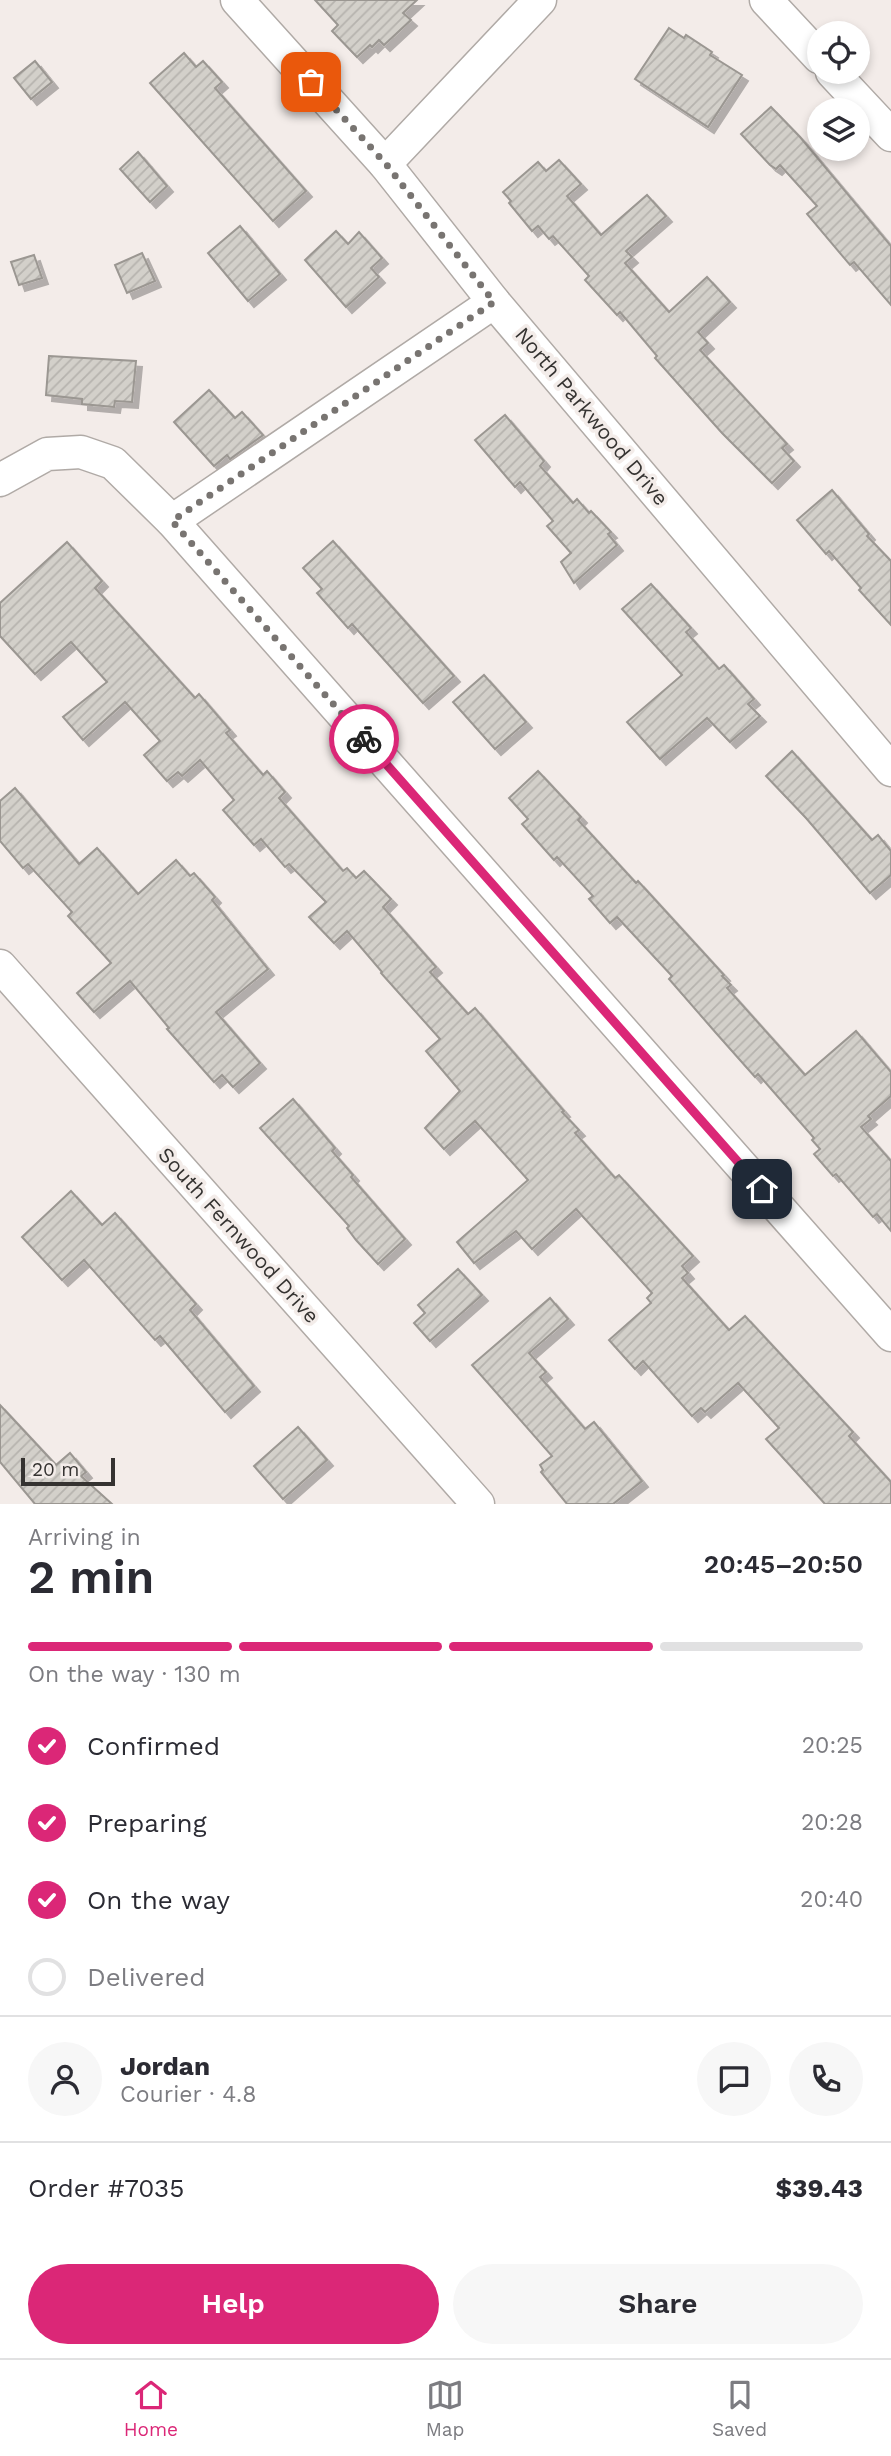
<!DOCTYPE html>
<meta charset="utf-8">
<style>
body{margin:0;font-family:"Work Sans",sans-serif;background:#f7f7f7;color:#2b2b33;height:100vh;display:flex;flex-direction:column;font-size:26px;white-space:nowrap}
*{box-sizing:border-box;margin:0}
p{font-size:23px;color:#7c7c81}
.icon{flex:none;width:38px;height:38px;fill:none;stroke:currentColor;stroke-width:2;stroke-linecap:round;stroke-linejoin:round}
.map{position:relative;height:1504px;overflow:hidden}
.panel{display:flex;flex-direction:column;background:#fff;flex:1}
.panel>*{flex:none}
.buttons{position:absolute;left:807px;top:21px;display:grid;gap:14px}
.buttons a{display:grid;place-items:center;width:63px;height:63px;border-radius:50%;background:#fff;box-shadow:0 4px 10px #0003;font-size:35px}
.scale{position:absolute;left:21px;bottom:18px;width:94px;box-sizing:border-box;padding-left:7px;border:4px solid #353331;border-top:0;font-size:19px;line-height:24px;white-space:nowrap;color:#353331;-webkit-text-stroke:5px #f3ece9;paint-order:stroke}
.pin{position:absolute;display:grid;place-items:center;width:60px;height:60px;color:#fff;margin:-30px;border-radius:14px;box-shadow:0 4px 10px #0006}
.courier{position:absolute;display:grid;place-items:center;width:70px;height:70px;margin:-35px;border:5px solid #db2777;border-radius:50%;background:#fff;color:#222;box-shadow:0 2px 9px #0007}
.overview em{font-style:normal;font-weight:600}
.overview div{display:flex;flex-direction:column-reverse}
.overview{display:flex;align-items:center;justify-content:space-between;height:119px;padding:0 28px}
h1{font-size:46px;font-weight:600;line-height:52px}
.bar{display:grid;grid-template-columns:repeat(4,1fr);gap:10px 7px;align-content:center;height:84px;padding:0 28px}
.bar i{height:9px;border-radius:5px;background:#e1e1e2}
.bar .active{background:#db2777}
.bar p{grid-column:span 4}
.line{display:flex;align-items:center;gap:18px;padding:0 28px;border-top:2px solid #e1e1e2}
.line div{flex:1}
.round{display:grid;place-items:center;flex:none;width:74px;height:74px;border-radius:37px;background:#f7f7f7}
ol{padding:0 28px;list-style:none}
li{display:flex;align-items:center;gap:21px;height:77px}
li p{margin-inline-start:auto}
li .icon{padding:7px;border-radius:50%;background:#db2777;color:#fff;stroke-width:4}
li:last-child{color:#7c7c81}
li i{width:38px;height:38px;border:4px solid #e1e1e2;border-radius:50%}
.cta{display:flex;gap:14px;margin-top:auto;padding:14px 28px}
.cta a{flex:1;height:80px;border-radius:42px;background:#db2777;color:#fff;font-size:28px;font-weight:600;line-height:80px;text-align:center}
.cta a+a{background:#f7f7f7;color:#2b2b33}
.tabs{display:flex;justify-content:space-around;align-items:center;height:98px;border-top:2px solid #e1e1e2;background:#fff;font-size:19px;color:#7c7c81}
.tabs a{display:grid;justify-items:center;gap:4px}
.tabs .active{color:#db2777}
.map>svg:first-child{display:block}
</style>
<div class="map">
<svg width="891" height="1504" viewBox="0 0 891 1504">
<defs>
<pattern id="building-hatch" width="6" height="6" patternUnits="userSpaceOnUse" patternTransform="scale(1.75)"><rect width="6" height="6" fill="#d3d0ca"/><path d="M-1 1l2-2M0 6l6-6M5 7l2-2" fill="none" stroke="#b6b3ae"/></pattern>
<filter id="shadow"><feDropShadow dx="6" dy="6" stdDeviation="0" flood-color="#0004"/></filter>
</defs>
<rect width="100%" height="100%" fill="#f3ece9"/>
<g fill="url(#building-hatch)" stroke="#9b9792" stroke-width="2" filter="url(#shadow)">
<path d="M 315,0 L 417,0 L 403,13 L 411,20 L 384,45 L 379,40 L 372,47 L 370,45 L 357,57 L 332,31 L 338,25 Z"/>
<path d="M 669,28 L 684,38 L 686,35 L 712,52 L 710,55 L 742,75 L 708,127 L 635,79 Z"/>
<path d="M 184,53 L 196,67 L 203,61 L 222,82 L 215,88 L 306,191 L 273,221 L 150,83 Z"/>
<path d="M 35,61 L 52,82 L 31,99 L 14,78 Z"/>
<path d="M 771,107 L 800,137 L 891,246 L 891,305 L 854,262 L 850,265 L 807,214 L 817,206 L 780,165 L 776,169 L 770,165 L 741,134 Z"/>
<path d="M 138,152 L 167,186 L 150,202 L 120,169 Z"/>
<path d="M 559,160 L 581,184 L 567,196 L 601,235 L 647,195 L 666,216 L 626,251 L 632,257 L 625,263 L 669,312 L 707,277 L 730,302 L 698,332 L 708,343 L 700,350 L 787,444 L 782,448 L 794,461 L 772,483 L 722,433 L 655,358 L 657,356 L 620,312 L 617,315 L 585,280 L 589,276 L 553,236 L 549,239 L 538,226 L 532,231 L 509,203 L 511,201 L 503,192 L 538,162 L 546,171 Z"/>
<path d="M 240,226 L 280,274 L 248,301 L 208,253 Z"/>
<path d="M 336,231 L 348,244 L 359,232 L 382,258 L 371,268 L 379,277 L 346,307 L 305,260 Z"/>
<path d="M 142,253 L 155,281 L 127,293 L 115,265 Z"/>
<path d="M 34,255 L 42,278 L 19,285 L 11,262 Z"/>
<path d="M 49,356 L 136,361 L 132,402 L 115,401 L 114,407 L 82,404 L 82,399 L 46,395 Z"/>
<path d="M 209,390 L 235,418 L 242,412 L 263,435 L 230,459 L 227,455 L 214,466 L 174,422 Z"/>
<path d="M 505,415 L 544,461 L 540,466 L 573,503 L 577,499 L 589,513 L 591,511 L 611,532 L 608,534 L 617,545 L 574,583 L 561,562 L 571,553 L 547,526 L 553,521 L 520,482 L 515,487 L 475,440 Z"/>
<path d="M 832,490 L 869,534 L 867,536 L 891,561 L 891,625 L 859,590 L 861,588 L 829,551 L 826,554 L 797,520 Z"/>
<path d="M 333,541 L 454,676 L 423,703 L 352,624 L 348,628 L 317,593 L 322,589 L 303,568 Z"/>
<path d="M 67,542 L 102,581 L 95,588 L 195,698 L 199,694 L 230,730 L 226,733 L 263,775 L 267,771 L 285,792 L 279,798 L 343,871 L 347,868 L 356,878 L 364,871 L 391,899 L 383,907 L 436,967 L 430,972 L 468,1014 L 475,1008 L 564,1111 L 562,1112 L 579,1130 L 575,1133 L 615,1178 L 619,1175 L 693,1256 L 682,1266 L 688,1273 L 682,1278 L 729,1330 L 745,1316 L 853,1432 L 849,1436 L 891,1482 L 891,1504 L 825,1504 L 766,1439 L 779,1428 L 738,1383 L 705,1412 L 701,1408 L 692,1416 L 643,1361 L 635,1369 L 609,1340 L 651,1303 L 647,1298 L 652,1293 L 576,1209 L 532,1249 L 516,1231 L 474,1263 L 457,1242 L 528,1180 L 475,1121 L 444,1149 L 425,1128 L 460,1091 L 426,1051 L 440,1039 L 381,973 L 382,972 L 347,931 L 334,943 L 309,917 L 326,902 L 289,864 L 285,867 L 261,839 L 254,845 L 223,810 L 234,800 L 200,760 L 182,776 L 178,772 L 167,781 L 144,755 L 160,741 L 125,702 L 83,740 L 63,717 L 107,682 L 71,642 L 35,674 L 0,636 L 0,603 Z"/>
<path d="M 651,584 L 691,628 L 686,632 L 719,669 L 724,665 L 754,699 L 748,704 L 760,716 L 730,742 L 707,718 L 660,759 L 627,722 L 682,675 L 622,609 Z"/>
<path d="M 484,675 L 526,722 L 495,749 L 453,702 Z"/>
<path d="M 792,751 L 872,840 L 878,835 L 891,851 L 891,875 L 870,893 L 806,818 L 766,776 Z"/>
<path d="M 538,771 L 581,817 L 578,820 L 636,883 L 638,881 L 724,975 L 722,976 L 731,985 L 727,988 L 805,1075 L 856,1031 L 891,1072 L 891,1096 L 868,1116 L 871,1119 L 861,1127 L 891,1161 L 891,1231 L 877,1214 L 873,1217 L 836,1174 L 833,1176 L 814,1154 L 820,1149 L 812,1140 L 814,1138 L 758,1074 L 755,1077 L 716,1033 L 669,979 L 672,976 L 617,917 L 610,923 L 589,899 L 593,896 L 557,857 L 554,860 L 522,824 L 528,819 L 509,798 Z"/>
<path d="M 15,788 L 79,864 L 97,848 L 138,894 L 176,860 L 190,876 L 194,873 L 215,897 L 212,900 L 268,969 L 216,1012 L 260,1063 L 233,1087 L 222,1075 L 214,1082 L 167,1029 L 169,1028 L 130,981 L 94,1012 L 77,993 L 111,963 L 68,916 L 72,912 L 28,864 L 23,868 L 0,841 L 0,801 Z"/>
<path d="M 293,1099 L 335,1148 L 332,1151 L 353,1175 L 351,1177 L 405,1239 L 378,1264 L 356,1240 L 347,1228 L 349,1226 L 260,1128 Z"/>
<path d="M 71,1191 L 102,1225 L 115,1213 L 196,1304 L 190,1310 L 254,1386 L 225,1412 L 160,1336 L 155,1340 L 84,1260 L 62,1280 L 22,1237 Z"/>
<path d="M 458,1269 L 482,1295 L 430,1341 L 414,1323 L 425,1313 L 418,1305 Z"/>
<path d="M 550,1298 L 568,1319 L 529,1353 L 546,1372 L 540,1377 L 585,1429 L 594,1422 L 642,1481 L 613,1504 L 567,1504 L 541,1472 L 543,1470 L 540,1465 L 552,1456 L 472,1365 Z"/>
<path d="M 0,1405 L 56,1465 L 70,1453 L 86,1472 L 81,1476 L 112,1504 L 35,1504 L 0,1462 Z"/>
<path d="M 298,1427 L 327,1460 L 283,1499 L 254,1466 Z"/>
</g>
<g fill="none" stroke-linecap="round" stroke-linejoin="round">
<g stroke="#b0aaa6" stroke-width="35">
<g id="minor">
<path d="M 237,0 L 385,164 L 494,302 L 891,770"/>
<path d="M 766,0 L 819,57"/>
<path d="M 832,72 L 891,135"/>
<path d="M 385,164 L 540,0"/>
<path d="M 0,480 L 47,454 L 81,452 L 113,463 L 172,521 L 891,1335"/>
<path d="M 172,521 L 494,302"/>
<path d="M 0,966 L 478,1504"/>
</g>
</g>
<use href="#minor" stroke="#fff" stroke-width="32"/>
</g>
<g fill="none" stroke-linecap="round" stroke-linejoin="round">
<path stroke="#787471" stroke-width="7" stroke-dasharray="0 12.6" d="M 311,82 L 386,164 L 494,302 L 172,521 L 364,739"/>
<path stroke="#db2777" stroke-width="9" d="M 364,739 L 762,1189"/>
</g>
<g text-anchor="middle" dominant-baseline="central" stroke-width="7" stroke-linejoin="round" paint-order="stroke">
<g font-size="21" fill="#353331" stroke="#f3ece9">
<text transform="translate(592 416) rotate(50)">North Parkwood Drive</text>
<text transform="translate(239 1235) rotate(48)">South Fernwood Drive</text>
</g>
</g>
</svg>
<div class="buttons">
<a><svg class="icon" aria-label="locate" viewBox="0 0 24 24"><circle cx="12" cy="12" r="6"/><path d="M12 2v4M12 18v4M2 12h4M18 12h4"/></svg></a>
<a><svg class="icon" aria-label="layers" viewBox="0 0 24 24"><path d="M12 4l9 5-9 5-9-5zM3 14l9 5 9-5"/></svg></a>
</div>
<div class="scale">20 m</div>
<div class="pin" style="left:311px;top:82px;background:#ea580c"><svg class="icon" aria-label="bag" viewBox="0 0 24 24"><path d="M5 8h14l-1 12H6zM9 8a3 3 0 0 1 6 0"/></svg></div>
<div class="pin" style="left:762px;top:1189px;background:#1f2937"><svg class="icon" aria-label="home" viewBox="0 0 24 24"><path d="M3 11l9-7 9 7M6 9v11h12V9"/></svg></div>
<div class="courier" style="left:364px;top:739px"><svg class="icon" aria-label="bike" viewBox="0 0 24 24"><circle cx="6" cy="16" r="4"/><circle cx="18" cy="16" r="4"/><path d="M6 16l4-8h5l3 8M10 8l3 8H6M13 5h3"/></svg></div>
</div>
<section class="panel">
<div class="overview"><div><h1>2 min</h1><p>Arriving in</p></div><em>20:45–20:50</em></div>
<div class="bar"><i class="active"></i><i class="active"></i><i class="active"></i><i></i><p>On the way · 130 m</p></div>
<ol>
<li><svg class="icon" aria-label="check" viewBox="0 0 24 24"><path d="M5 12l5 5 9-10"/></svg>Confirmed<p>20:25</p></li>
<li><svg class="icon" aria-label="check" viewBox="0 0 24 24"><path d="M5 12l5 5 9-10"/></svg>Preparing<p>20:28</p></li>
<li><svg class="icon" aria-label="check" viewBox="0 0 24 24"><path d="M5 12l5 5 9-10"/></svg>On the way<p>20:40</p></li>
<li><i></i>Delivered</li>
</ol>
<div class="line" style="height:126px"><a class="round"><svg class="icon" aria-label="person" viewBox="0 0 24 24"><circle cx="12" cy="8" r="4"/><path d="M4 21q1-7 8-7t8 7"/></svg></a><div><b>Jordan</b><p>Courier · 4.8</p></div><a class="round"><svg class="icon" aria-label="chat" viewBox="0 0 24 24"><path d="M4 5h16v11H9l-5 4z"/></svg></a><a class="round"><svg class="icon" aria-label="phone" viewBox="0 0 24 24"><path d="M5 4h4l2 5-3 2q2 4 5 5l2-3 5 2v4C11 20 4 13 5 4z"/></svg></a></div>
<div class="line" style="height:91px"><div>Order #7035</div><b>$39.43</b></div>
<div class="cta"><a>Help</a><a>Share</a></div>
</section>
<nav class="tabs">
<a class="active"><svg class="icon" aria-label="home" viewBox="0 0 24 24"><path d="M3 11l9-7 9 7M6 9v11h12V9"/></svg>Home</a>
<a><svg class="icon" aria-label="map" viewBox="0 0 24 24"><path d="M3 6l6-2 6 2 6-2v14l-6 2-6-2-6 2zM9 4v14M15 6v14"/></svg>Map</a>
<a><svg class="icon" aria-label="saved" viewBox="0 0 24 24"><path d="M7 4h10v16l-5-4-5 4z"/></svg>Saved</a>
</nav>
